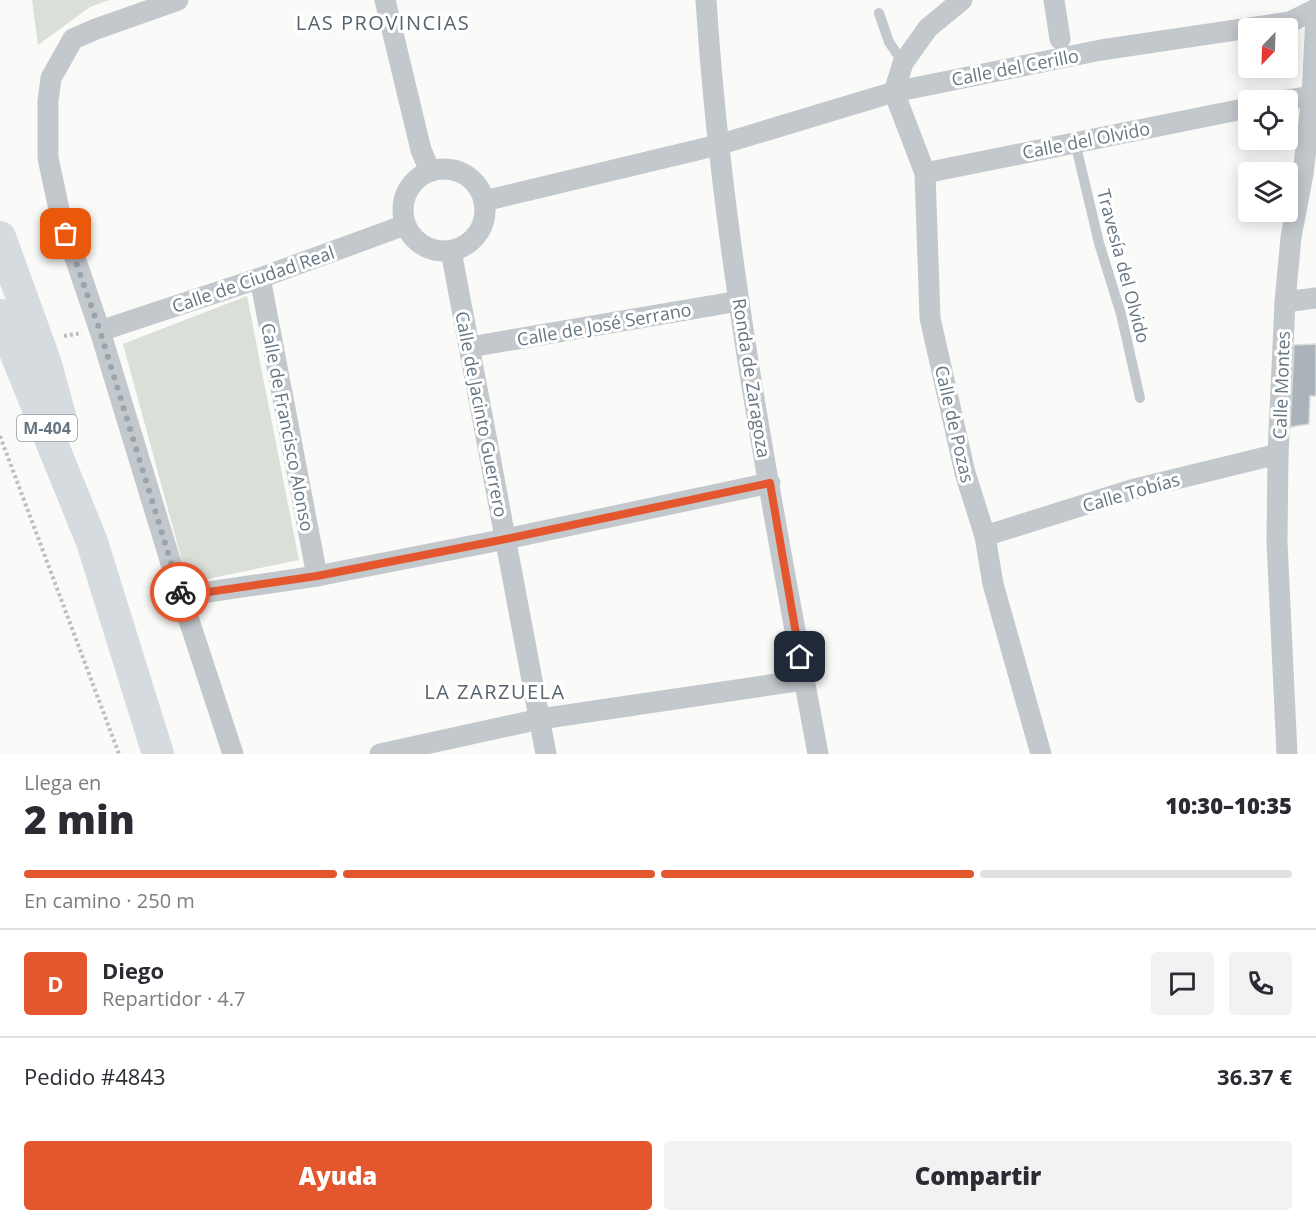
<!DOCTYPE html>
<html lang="es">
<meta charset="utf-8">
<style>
body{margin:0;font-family:"Open Sans",sans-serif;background:#f2f2f3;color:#2b2b33;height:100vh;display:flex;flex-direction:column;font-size:22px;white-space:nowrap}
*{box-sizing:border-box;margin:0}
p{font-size:20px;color:#7c7c81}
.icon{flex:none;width:33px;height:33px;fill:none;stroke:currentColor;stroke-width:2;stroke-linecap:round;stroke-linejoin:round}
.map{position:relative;height:754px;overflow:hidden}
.sheet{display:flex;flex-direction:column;background:#fff;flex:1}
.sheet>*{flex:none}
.needle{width:39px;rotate:203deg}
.fabs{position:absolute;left:1238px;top:18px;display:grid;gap:12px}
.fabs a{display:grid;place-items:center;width:60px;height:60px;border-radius:6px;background:#fff;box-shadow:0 3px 15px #0003;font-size:30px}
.pin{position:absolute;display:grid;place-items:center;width:51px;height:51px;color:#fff;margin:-26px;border-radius:12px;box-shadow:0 3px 9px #0006}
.courier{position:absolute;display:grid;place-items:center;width:60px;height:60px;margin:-30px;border:4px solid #e4572e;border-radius:50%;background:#fff;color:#222;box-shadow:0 2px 8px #0007}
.overview em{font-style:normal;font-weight:800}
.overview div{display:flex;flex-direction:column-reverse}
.overview{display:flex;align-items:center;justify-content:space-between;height:102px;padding:0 24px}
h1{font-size:39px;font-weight:800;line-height:45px}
.bar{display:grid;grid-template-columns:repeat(4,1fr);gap:9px 6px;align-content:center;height:72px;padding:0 24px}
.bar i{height:8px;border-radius:4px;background:#e1e1e2}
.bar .selected{background:#e4572e}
.bar p{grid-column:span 4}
.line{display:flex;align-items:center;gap:15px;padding:0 24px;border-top:2px solid #e1e1e2}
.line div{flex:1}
.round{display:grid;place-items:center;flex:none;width:63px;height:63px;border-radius:6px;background:#f2f2f3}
.cta{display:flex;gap:12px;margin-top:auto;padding:12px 24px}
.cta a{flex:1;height:69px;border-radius:6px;background:#e4572e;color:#fff;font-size:24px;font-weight:800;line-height:69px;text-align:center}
.cta a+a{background:#f2f2f3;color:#2b2b33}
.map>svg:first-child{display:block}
</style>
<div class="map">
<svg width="1316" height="754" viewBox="0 0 1316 754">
<rect width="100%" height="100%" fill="#fafaf8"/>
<g fill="#dadfd7">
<path d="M 32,0 L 109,0 L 90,7 L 38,45 Z"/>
<path d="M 247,296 L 299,560 L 188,583 L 123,344 Z"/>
</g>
<path fill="#aab3b9" stroke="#dcdcda" stroke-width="1.5" d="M 1316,344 L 1316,396 L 1310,396 L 1309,424 L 1290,427 L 1294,345 Z"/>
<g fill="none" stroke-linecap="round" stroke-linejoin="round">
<g stroke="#bbbfc2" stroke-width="4" stroke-dasharray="3 3" stroke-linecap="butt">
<path d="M 64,336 L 82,333"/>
<path d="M 0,436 L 119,754"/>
</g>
<g stroke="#c3c8cc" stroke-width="10">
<path d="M 879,13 L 889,42 L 903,63"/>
<path d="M 1075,142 L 1099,243 L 1121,314 L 1140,398"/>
</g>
<g stroke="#c3c8cc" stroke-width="21">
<path d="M 178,0 L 96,29 L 73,39 L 51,78 L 48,101 L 48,158 L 60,214 L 100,331 L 181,596 L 233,754"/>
<path d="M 385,0 L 421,150 L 430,171"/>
<path d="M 706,0 C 722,252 772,506 818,754"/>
<path d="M 962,0 L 928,28 L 903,63 L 894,92 L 925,173 L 930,318 L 965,473 L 985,536 L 993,584 L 1041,754"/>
<path d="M 1054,0 L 1060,39"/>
<path d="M 1287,100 L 1312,96"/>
<circle cx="444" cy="210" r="41"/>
<path d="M 925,173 L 1248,108"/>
<path d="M 484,201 L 718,145 L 894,92 L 1101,50 L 1290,22 L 1316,9"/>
<path d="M 451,251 L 546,754"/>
<path d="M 260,278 L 317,576"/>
<path d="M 1285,302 L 1316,298"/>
<path d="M 100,331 L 260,278 L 405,225"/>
<path d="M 470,347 L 739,301"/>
<path d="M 985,536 L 1131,490 L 1278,454"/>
<path d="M 181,596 L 317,576 L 506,539 L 770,483"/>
<path d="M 380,754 L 540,719 L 804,680"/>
<path d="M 1287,754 L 1277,542 L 1278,454 L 1285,302 L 1291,237 L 1303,174 L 1312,96 L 1316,17"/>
</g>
<g stroke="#d6dbdf" stroke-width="32">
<path d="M 0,237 L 45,361 L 60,415"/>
<path d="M 0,315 L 92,542 L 158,754"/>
</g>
</g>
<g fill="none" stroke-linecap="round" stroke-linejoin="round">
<path stroke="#99a4ac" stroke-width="6" stroke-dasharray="0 10.8" d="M 66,234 L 100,331 L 180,592"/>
<path stroke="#e4572e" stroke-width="8" d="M 180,592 L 181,596 L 317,576 L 506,539 L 770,483 L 800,657"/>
</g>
<g text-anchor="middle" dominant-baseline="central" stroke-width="6" stroke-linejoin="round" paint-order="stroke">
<rect fill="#fff" stroke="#939fa8" stroke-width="1.5" x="17" y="415" width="60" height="26" rx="4.5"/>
<g font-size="16" font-weight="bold" fill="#657683">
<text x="47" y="428">M-404</text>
</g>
<g font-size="18" fill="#657683" stroke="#fff">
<text transform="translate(1015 67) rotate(-11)">Calle del Cerillo</text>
<text transform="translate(1086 140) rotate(-11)">Calle del Olvido</text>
<text transform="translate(1124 266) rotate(75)">Travesía del Olvido</text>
<text transform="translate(253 279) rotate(-19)">Calle de Ciudad Real</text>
<text transform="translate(604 324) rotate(-10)">Calle de José Serrano</text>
<text transform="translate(752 378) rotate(81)">Ronda de Zaragoza</text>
<text transform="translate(1281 385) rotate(-88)">Calle Montes</text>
<text transform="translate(482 414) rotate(79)">Calle de Jacinto Guerrero</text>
<text transform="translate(955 424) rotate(77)">Calle de Pozas</text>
<text transform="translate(288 427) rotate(79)">Calle de Francisco Alonso</text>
<text transform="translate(1131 492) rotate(-16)">Calle Tobías</text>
</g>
<g font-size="20" letter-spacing="1.5" fill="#57646e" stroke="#fff">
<text x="383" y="22">LAS PROVINCIAS</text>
<text x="495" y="691">LA ZARZUELA</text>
</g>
</g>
</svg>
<div class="fabs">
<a><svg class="needle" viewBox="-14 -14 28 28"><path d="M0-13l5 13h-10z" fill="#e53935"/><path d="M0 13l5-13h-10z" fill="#7c7c81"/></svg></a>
<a><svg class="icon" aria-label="locate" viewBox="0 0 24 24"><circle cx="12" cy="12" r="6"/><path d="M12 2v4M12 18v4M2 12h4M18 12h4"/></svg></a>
<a><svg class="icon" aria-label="layers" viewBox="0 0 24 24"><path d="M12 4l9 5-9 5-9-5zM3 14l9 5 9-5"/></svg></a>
</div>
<div class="pin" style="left:66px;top:234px;background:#ea580c"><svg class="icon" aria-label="bag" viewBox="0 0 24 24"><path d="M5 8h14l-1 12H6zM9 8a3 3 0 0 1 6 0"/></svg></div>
<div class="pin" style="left:800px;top:657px;background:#1f2937"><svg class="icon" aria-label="home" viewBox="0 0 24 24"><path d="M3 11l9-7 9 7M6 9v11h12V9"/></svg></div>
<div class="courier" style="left:180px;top:592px"><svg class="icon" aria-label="bike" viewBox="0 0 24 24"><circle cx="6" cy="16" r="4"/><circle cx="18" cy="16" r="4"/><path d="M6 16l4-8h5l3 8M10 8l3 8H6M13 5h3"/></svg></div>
</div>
<section class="sheet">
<div class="overview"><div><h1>2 min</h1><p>Llega en</p></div><em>10:30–10:35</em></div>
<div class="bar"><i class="selected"></i><i class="selected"></i><i class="selected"></i><i></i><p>En camino · 250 m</p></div>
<div class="line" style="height:108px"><b class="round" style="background:#e4572e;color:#fff">D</b><div><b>Diego</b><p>Repartidor · 4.7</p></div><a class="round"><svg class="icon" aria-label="chat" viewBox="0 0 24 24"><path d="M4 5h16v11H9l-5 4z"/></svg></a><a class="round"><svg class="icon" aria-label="phone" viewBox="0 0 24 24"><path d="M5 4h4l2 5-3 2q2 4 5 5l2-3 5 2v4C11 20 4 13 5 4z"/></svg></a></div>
<div class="line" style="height:78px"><div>Pedido #4843</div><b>36.37 €</b></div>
<div class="cta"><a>Ayuda</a><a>Compartir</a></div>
</section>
